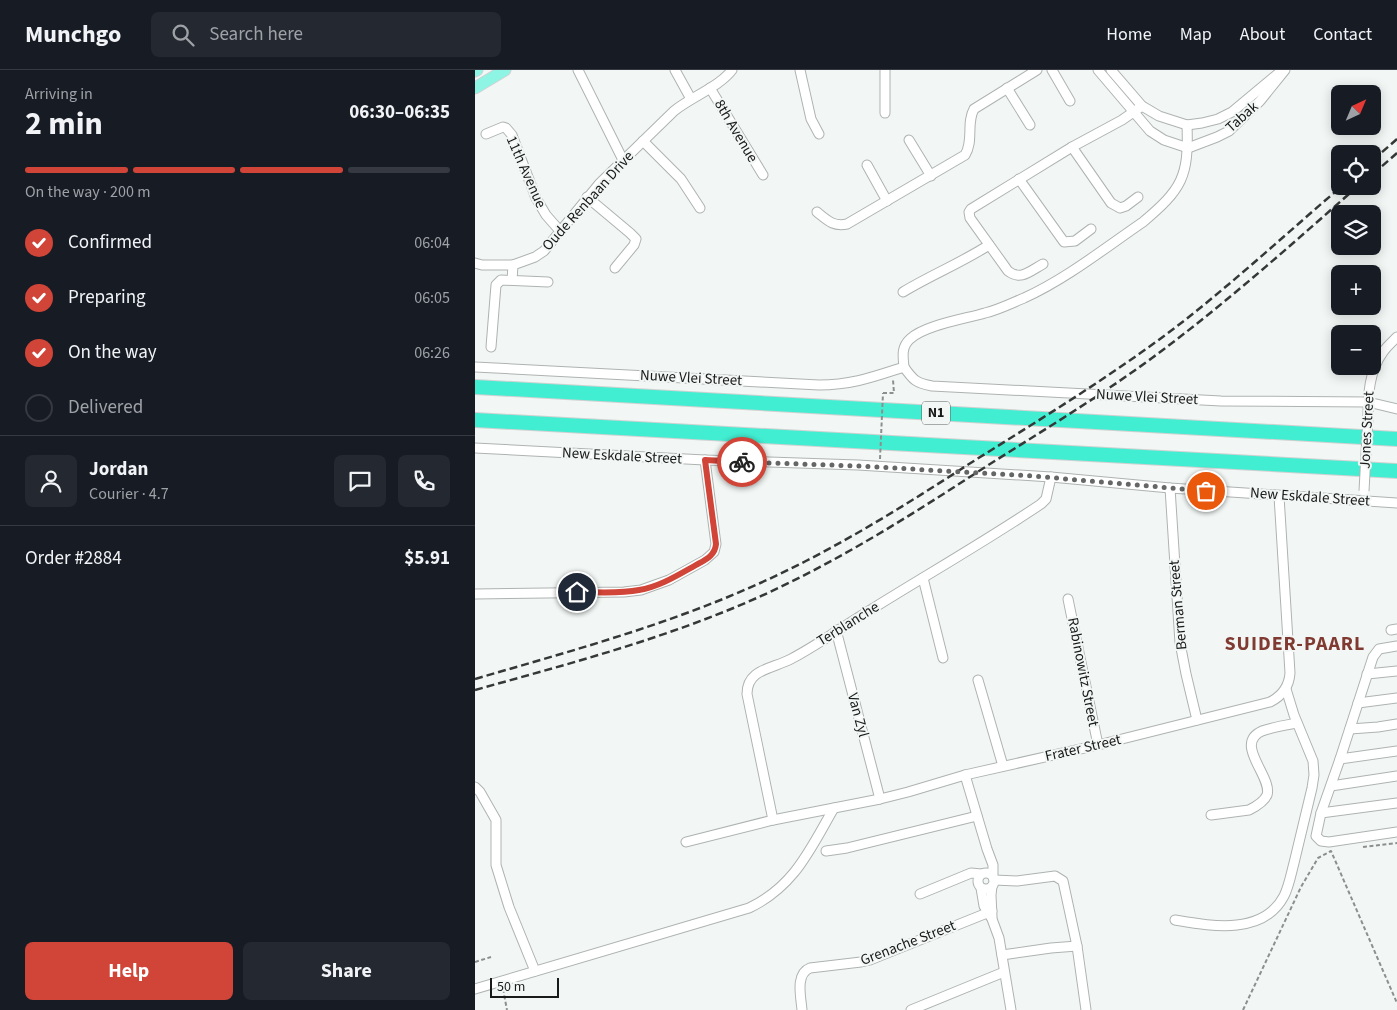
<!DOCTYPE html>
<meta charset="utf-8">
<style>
body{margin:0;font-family:"Source Sans 3",sans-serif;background:#242831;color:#f1f3f6;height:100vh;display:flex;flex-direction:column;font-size:19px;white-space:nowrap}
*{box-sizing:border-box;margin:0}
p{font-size:16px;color:#9ea1a6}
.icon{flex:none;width:28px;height:28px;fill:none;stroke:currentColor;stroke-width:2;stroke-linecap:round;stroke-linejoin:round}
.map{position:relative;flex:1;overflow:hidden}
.details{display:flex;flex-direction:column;background:#171b24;width:475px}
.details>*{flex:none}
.needle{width:32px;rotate:44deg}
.controls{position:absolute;left:856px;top:15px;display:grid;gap:10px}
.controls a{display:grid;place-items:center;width:50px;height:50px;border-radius:8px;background:#171b24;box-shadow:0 2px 12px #0003;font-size:25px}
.scale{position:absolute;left:15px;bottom:12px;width:69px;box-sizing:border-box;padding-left:5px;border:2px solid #191a1a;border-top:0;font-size:14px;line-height:18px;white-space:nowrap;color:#191a1a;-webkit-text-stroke:4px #f2f7f5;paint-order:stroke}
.pin{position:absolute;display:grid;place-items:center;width:42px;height:42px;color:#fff;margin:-21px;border:2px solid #fff;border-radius:50%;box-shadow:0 1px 5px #0007}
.courier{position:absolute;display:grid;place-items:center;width:50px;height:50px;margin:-25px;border:4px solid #d14438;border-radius:50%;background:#fff;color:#222;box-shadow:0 1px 6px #0007}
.summary em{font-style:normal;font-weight:700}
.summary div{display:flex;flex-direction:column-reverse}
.summary{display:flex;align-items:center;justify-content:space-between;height:85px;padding:0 25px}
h1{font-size:32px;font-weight:700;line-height:38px}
.bar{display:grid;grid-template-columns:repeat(4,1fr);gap:8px 5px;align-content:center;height:60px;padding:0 25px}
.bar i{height:6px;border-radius:4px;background:#363941}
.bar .on{background:#d14438}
.bar p{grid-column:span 4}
.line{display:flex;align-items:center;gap:12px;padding:0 25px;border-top:1px solid #363941}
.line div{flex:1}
.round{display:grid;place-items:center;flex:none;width:52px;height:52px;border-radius:8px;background:#242831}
ol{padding:0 25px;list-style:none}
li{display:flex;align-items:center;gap:15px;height:55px}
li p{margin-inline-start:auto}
li .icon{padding:5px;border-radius:50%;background:#d14438;color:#fff;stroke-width:4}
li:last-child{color:#9ea1a6}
li i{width:28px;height:28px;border:2px solid #363941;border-radius:50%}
.primary-button{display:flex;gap:10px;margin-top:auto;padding:10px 25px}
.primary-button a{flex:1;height:58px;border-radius:8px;background:#d14438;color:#fff;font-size:20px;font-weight:700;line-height:58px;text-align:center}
.primary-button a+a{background:#242831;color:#f1f3f6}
header{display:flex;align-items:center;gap:30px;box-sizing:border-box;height:70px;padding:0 25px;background:#171b24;border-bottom:1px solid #363941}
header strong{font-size:24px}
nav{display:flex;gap:28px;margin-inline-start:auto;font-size:18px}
.search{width:350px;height:45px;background:#242831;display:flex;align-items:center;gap:12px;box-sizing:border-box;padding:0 18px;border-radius:8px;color:#9ea1a6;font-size:19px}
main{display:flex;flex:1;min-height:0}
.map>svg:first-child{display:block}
</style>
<header>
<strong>Munchgo</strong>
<div class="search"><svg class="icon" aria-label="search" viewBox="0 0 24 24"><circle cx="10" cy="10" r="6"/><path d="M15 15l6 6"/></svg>Search here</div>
<nav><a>Home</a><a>Map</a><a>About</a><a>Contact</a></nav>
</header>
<main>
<section class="details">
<div class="summary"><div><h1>2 min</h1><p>Arriving in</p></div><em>06:30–06:35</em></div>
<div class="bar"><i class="on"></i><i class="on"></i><i class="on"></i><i></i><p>On the way · 200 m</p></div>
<ol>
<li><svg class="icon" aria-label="check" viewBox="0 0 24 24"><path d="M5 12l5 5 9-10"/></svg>Confirmed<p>06:04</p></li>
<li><svg class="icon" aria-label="check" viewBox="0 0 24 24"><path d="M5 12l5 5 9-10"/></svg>Preparing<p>06:05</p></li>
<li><svg class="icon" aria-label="check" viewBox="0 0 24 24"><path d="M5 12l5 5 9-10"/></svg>On the way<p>06:26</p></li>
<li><i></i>Delivered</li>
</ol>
<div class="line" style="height:90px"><a class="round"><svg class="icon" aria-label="person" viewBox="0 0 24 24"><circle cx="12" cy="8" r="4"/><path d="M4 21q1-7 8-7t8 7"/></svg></a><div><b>Jordan</b><p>Courier · 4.7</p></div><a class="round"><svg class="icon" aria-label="chat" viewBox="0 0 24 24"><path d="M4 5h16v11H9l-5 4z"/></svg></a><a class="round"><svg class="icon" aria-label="phone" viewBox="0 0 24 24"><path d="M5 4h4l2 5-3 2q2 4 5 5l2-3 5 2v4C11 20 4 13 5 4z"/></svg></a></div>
<div class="line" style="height:65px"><div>Order #2884</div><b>$5.91</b></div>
<div class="primary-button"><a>Help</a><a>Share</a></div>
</section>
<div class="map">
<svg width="922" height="940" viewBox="0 0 922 940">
<rect width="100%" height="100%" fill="#f2f7f5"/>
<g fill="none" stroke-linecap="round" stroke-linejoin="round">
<g stroke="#aeb3b1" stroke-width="11">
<g id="minor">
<path d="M 103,0 L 148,90"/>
<path d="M 200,0 L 216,29"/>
<path d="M 325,0 L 336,49 L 344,64"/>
<path d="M 410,0 L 410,43"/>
<path d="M 577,0 L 595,31"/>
<path d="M 623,0 L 675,61 L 689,70 L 713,78 L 742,67 L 754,61 L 785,31 L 810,0"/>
<path d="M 636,0 L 667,36 L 684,46 L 712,55 L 727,53 L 743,49 L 757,42 L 805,2"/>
<path d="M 235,18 L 288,105"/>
<path d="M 532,18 L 555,55"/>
<path d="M 11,64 L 28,57 L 31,58 L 37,65 L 61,128 L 71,145 L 85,161"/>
<path d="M 434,70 L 456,106"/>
<path d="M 168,71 L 206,109 L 225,138"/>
<path d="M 597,77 L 636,133 L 645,138 L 651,136 L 663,127"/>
<path d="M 392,95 L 412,131"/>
<path d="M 544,109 L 589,172 L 600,171 L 616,159"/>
<path d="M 112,127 L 155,163 L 161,169 L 159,175 L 140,198"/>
<path d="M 342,142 C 352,150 358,157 372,154 L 490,85 C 499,71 491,53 499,39 L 562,0"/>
<path d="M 0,193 L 7,195 L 38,195"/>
<path d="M 568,194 C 555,201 546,211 533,201 L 495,148 L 494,142 L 496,139 L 597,77 L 647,50 L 667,36"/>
<path d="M 37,210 L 38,195 L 60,187 L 69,181 L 124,114 L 199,41 C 216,27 244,17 257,0"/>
<path d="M 428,222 C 456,205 486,193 514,175"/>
<path d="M 16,277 L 21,215 L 26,210 L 73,212"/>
<path d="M 0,297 L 344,315 C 377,315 398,307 429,297 C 438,310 441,313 457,316 L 746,331 L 893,332 L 922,339"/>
<path d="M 429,297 C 428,287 426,277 435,269 C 450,255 490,249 510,243 C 523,240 537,233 549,228 C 591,209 630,178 668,152 C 707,119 714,107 712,55"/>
<path d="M 893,347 C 893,325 894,301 908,282 C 912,276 917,272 922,267"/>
<path d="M 0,378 L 230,390 L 383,395 L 576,407 L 695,418 L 922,433"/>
<path d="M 695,418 L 705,573 L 711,604 L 722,650"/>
<path d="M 448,508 L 468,588"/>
<path d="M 0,524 L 149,522 L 166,520 L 194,510 L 230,490 L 239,482 L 241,474 L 230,390"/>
<path d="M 593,529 L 623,675"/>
<path d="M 361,560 L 405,729"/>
<path d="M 916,560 L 922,559"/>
<path d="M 922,576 L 904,579 L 898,587 L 865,689 L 846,743 L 841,766 L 846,771 L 854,772 L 922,762"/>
<path d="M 892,604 L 922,601"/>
<path d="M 503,610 L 528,696"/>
<path d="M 883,633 L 922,628"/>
<path d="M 875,659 L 903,657 L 922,654"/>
<path d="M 865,689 L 922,681"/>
<path d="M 490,705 L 512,779 L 518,795 L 518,807"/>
<path d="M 856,716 L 922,706"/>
<path d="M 0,717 L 5,722 L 21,750 L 21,795 L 34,837 L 60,901"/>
<path d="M 846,743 L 922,733"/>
<path d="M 736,745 L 774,740 C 780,737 789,732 792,725 C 798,707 758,674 787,661 C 798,657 811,655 822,653"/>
<path d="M 298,750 L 272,624 C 272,599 297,599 316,589 C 343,575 370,555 397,539 C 453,504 511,471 566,434 L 571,429 L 576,407"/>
<path d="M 211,772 L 298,750 L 405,729 L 433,722 L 490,705 L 623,675 L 795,632 C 807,626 814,617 815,603 L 804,426"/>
<path d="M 351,781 L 372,778 L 502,746"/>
<circle cx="511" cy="811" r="8"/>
<path d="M 519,810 L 542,811 L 580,806 L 588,811 L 602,876 L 611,940"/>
<path d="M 517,816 L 516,825 L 517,847"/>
<path d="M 506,818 L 509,836 L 517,849 L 524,868 L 536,940"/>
<path d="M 445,824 L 496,803 L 506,804"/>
<path d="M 700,850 C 736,856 788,866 809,826 C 814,816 816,804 819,793 C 825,768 831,743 837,718 L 839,705 L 838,691 L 819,645 L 811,619"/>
<path d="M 527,885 L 576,878 L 602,876"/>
<path d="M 0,919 L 274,838 C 320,816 335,779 359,738"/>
<path d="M 327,940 C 326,927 320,904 335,898 L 386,892 L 395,890 L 517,841"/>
<path d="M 436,940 L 529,902"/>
</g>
</g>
<g stroke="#d1d1d1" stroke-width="13">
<g id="major">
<path d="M 0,1 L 2,0"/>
<path d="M 0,18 L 30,0"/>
</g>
</g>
<g stroke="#d1d1d1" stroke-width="16">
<g id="highway">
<path d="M 0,317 L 922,369"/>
<path d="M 0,350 L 922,401"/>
</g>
</g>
<g stroke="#8c8f8e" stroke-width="2" stroke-dasharray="4 2.5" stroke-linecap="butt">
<path d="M 408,323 L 419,323 L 418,310"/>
<path d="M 888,777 L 922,773"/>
<path d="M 0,892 L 16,887"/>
<path d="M 28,919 L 32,940"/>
<path d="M 768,940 L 826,817 L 843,788 L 856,781 L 922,933"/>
</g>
<use href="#minor" stroke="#fff" stroke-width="9"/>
<use href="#major" stroke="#8ef5e4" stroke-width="11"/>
<use href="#highway" stroke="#42eed2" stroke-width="14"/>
<g stroke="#363838" stroke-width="2.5" stroke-dasharray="8 4" stroke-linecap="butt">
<path d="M 898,90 L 922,69"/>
<path d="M 898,104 L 922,83"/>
<path d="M 0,609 C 96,581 192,555 283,514 C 357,481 426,438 494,394 C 564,350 635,307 701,257 C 758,213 812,163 867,116"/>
<path d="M 0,620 C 86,596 173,573 256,539 C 344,503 424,453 504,401 C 562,364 621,329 677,288 C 749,235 816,175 883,116"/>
</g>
<g stroke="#aeb3b1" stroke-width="11" stroke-linecap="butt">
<path id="minor-bridge" d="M 889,421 L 893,347"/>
</g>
<path stroke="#8c8f8e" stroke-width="2" stroke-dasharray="4 2.5" stroke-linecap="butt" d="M 405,389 L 408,323"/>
<use href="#minor-bridge" stroke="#fff" stroke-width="9"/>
</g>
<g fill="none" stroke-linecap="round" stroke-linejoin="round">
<path stroke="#656767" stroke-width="5" stroke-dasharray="0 9" d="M 267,392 L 384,396 L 557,406 L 731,421"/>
<path stroke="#d14438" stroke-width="6" d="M 102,522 C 122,522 144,524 164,520 C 184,517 203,505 221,495 C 230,490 240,486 241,474 L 230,390 L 267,392"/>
</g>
<g text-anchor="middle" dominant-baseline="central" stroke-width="4" stroke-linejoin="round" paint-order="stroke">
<rect fill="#f2f7f5" stroke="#5a5c5c" stroke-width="1" x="447" y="331.5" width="28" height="23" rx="4"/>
<g font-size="14" font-weight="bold" fill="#191a1a">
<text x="461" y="343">N1</text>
</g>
<g font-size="15" fill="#191a1a" stroke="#f2f7f5">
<text transform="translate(767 47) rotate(-42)">Tabak</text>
<text transform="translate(261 61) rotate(59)">8th Avenue</text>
<text transform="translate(51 102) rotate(66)">11th Avenue</text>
<text transform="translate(113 131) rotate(-48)">Oude Renbaan Drive</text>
<text transform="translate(216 308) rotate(3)">Nuwe Vlei Street</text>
<text transform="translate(672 327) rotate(3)">Nuwe Vlei Street</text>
<text transform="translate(892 360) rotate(-87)">Jones Street</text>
<text transform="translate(147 386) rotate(3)">New Eskdale Street</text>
<text transform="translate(835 427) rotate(4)">New Eskdale Street</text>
<text transform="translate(703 535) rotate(-95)">Berman Street</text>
<text transform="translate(373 554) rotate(-32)">Terblanche</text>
<text transform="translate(608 602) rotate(79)">Rabinowitz Street</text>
<text transform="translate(383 645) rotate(75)">Van Zyl</text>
<text transform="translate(608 678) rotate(-13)">Frater Street</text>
<text transform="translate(433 873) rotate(-21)">Grenache Street</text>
</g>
<g font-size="20" font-weight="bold" letter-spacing="1" fill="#813a31" stroke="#f2f7f5">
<text x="820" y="574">SUIDER-PAARL</text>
</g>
</g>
</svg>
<div class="controls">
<a><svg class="needle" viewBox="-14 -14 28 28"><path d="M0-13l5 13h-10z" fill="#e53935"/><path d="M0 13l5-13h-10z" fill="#9ea1a6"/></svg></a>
<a><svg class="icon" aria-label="locate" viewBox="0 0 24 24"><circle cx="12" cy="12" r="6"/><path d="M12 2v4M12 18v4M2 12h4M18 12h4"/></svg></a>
<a><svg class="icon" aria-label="layers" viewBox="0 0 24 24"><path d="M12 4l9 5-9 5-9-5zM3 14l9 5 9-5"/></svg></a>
<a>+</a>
<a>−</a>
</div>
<div class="scale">50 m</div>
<div class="pin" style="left:731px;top:421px;background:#ea580c"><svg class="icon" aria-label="bag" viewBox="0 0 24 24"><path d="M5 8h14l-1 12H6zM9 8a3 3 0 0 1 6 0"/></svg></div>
<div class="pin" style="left:102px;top:522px;background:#1f2937"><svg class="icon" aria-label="home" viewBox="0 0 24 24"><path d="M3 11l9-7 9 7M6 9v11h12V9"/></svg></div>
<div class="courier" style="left:267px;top:392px"><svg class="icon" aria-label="bike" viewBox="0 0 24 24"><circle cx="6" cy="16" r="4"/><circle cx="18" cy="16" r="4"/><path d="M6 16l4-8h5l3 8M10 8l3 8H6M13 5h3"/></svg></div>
</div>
</main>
